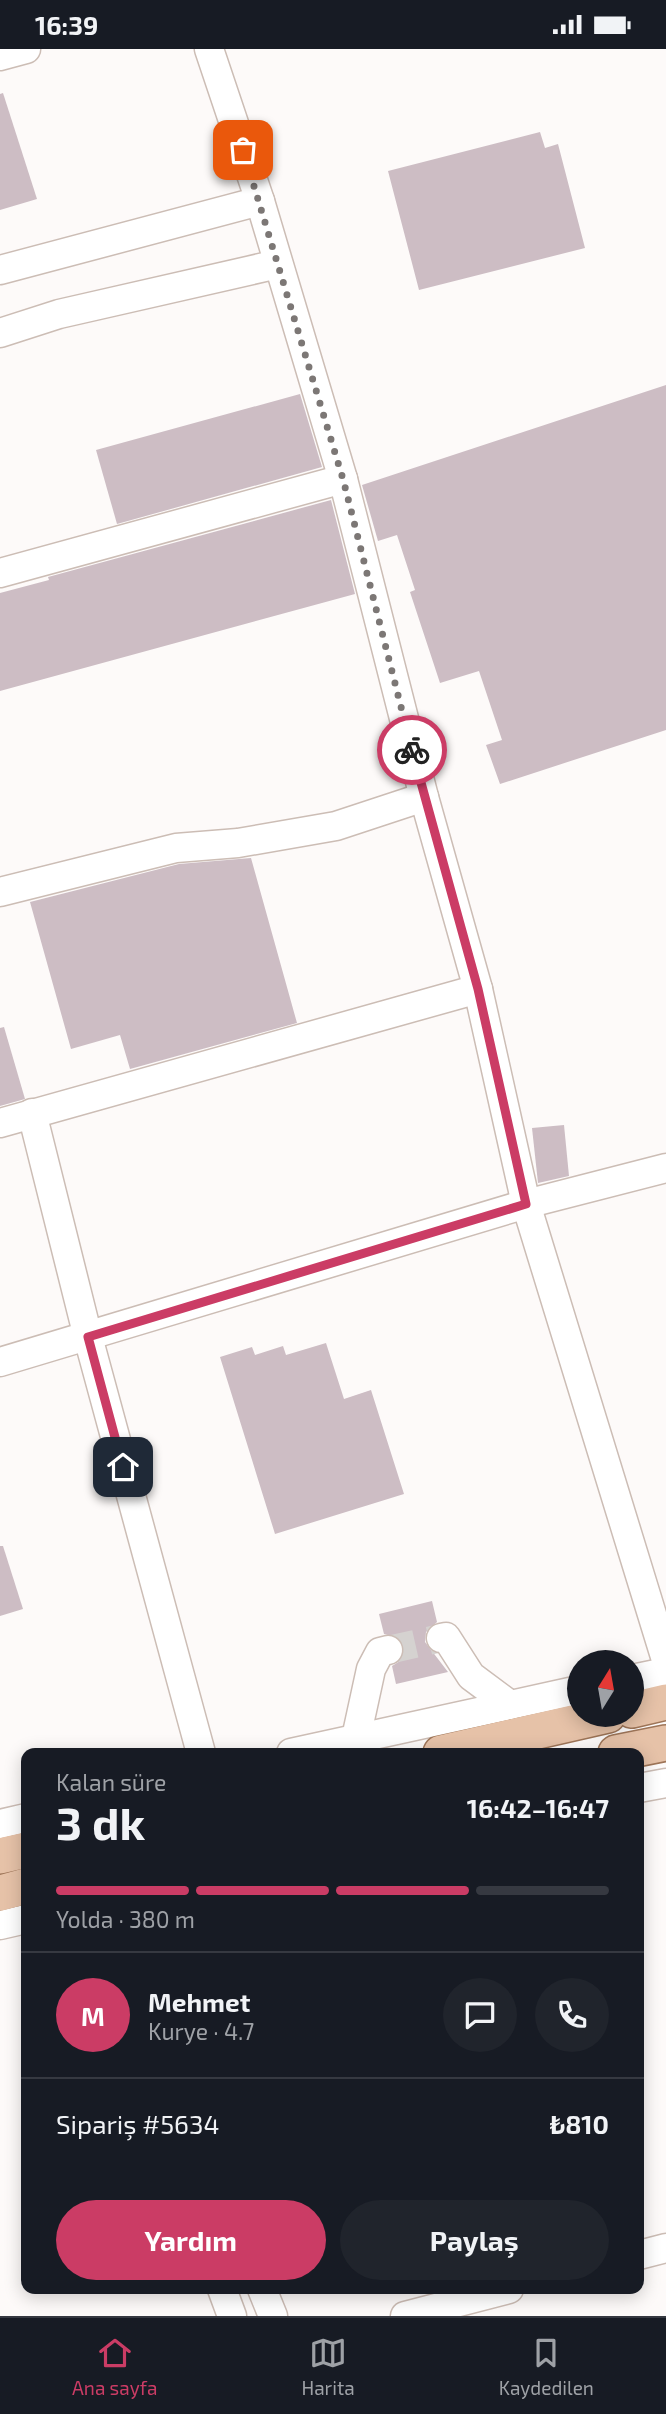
<!DOCTYPE html>
<html lang="tr">
<meta charset="utf-8">
<style>
body{margin:0;font-family:"Exo 2",sans-serif;background:#20242c;color:#f1f3f6;height:100vh;display:flex;flex-direction:column;font-size:26px;white-space:nowrap}
*{box-sizing:border-box;margin:0}
p{font-size:23px;color:#9ea1a6}
.icon{flex:none;width:38px;height:38px;fill:none;stroke:currentColor;stroke-width:2;stroke-linecap:round;stroke-linejoin:round}
.map{position:relative;flex:1;overflow:hidden}
.side{position:absolute;left:21px;top:1699px;width:623px;height:546px;display:flex;flex-direction:column;background:#171b24;border-radius:14px;box-shadow:0 4px 18px #0003}
.side>*{flex:none}
.needle{width:46px;rotate:11deg}
.controls{position:absolute;left:567px;top:1601px;display:grid;gap:14px}
.controls a{display:grid;place-items:center;width:77px;height:77px;border-radius:50%;background:#171b24;box-shadow:0 4px 18px #0003;font-size:35px}
.pin{position:absolute;display:grid;place-items:center;width:60px;height:60px;color:#fff;margin:-30px;border-radius:14px;box-shadow:0 4px 10px #0006}
.courier{position:absolute;display:grid;place-items:center;width:70px;height:70px;margin:-35px;border:5px solid #cb3c65;border-radius:50%;background:#fff;color:#222;box-shadow:0 2px 9px #0007}
.headline em{font-style:normal;font-weight:700}
.headline div{display:flex;flex-direction:column-reverse}
.headline{display:flex;align-items:center;justify-content:space-between;height:119px;padding:0 35px}
h1{font-size:46px;font-weight:700;line-height:52px}
.bar{display:grid;grid-template-columns:repeat(4,1fr);gap:10px 7px;align-content:center;height:84px;padding:0 35px}
.bar i{height:9px;border-radius:5px;background:#363941}
.bar .active{background:#cb3c65}
.bar p{grid-column:span 4}
.line{display:flex;align-items:center;gap:18px;padding:0 35px;border-top:2px solid #363941}
.line div{flex:1}
.round{display:grid;place-items:center;flex:none;width:74px;height:74px;border-radius:37px;background:#20242c}
.cta{display:flex;gap:14px;margin-top:auto;padding:14px 35px}
.cta a{flex:1;height:80px;border-radius:42px;background:#cb3c65;color:#fff;font-size:28px;font-weight:700;line-height:80px;text-align:center}
.cta a+a{background:#20242c;color:#f1f3f6}
.status{display:flex;justify-content:space-between;align-items:center;height:49px;padding:0 35px;background:#171b24;direction:ltr}
.status svg{height:19px;fill:currentColor}
.tab-bar{display:flex;justify-content:space-around;align-items:center;height:98px;border-top:2px solid #363941;background:#171b24;font-size:19px;color:#9ea1a6}
.tab-bar a{display:grid;justify-items:center;gap:4px}
.tab-bar .active{color:#cb3c65}
.map>svg:first-child{display:block}
</style>
<div class="status"><b>16:39</b><svg viewBox="0 0 49 12"><path d="M0 12V9h3v3zM5 12V6h3v6zM10 12V3h3v9zM15 12V0h3v12zM26 1h20v11H26zM47 4h2v5h-2z"/></svg></div>
<div class="map">
<svg width="666" height="2267" viewBox="0 0 666 2267">
<rect width="100%" height="100%" fill="#fdfaf9"/>
<g fill="#cdbdc4">
<path d="M 3,44 L 37,150 L 0,161 L 0,45 Z"/>
<path d="M 540,83 L 545,99 L 558,95 L 585,199 L 419,241 L 388,122 Z"/>
<path d="M 666,336 L 666,681 L 500,735 L 486,696 L 502,691 L 479,622 L 440,634 L 410,543 L 415,541 L 397,486 L 378,492 L 362,436 Z"/>
<path d="M 300,345 L 322,418 L 117,475 L 96,401 Z"/>
<path d="M 331,451 L 355,545 L 0,642 L 0,544 L 49,531 L 48,528 Z"/>
<path d="M 251,809 L 297,974 L 130,1020 L 120,986 L 71,1000 L 30,853 L 179,815 Z"/>
<path d="M 4,978 L 25,1050 L 0,1057 L 0,979 Z"/>
<path d="M 564,1076 L 569,1127 L 538,1134 L 532,1079 Z"/>
<path d="M 326,1294 L 344,1350 L 371,1341 L 404,1445 L 275,1485 L 220,1308 L 252,1298 L 255,1306 L 283,1297 L 286,1306 Z"/>
<path d="M 0,1497 L 3,1497 L 23,1560 L 0,1567 Z"/>
<path d="M 432,1552 L 437,1573 L 426,1583 L 425,1593 L 448,1623 L 396,1635 L 392,1617 L 400,1612 L 404,1598 L 399,1589 L 384,1585 L 379,1565 Z"/>
</g>
<g fill="none" stroke-linecap="round" stroke-linejoin="round">
<path stroke="#d5d2d0" stroke-width="28" stroke-dasharray="28 14" stroke-linecap="butt" d="M 388,1601 L 441,1589"/>
<g stroke="#ccbdb5" stroke-width="31">
<g id="minor">
<path d="M 209,0 L 260,152 L 343,430 L 424,748 L 478,940 L 526,1155 L 666,1611"/>
<path d="M 0,7 L 26,0"/>
<path d="M 0,221 L 260,152"/>
<path d="M 0,284 L 59,265 L 278,215"/>
<path d="M 0,524 L 343,430"/>
<path d="M 0,843 L 176,799 L 238,794 L 336,777 L 424,748"/>
<path d="M 32,1064 L 88,1288 L 201,1704"/>
<path d="M 0,1074 L 478,940"/>
<path d="M 0,1313 L 526,1155 L 666,1119"/>
<path d="M 441,1589 L 446,1588 L 471,1627 L 510,1656"/>
<path d="M 632,1630 L 666,1623"/>
<path d="M 356,1689 L 371,1620 L 380,1603 L 388,1601"/>
<path d="M 291,1704 L 579,1641"/>
<path d="M 639,1739 L 666,1734"/>
<path d="M 0,1775 L 26,1769"/>
<path d="M 0,1876 L 26,1870"/>
<path d="M 639,2206 L 666,2199"/>
<path d="M 222,2240 L 232,2267"/>
<path d="M 262,2240 L 273,2267"/>
<path d="M 405,2267 L 509,2240"/>
</g>
</g>
<g stroke="#9e7558" stroke-width="38">
<g id="major">
<path d="M 632,1661 L 666,1653"/>
<path d="M 441,1704 L 608,1666"/>
<path d="M 616,1704 L 666,1694"/>
<path d="M 0,1807 L 26,1801"/>
<path d="M 0,1844 L 26,1837"/>
</g>
</g>
<use href="#minor" stroke="#fff" stroke-width="28"/>
<use href="#major" stroke="#e6c2a8" stroke-width="35"/>
</g>
<g fill="none" stroke-linecap="round" stroke-linejoin="round">
<path stroke="#7c7775" stroke-width="7" stroke-dasharray="0 12.6" d="M 243,101 L 343,430 L 412,701"/>
<path stroke="#cb3c65" stroke-width="9" d="M 123,1418 L 88,1288 L 526,1155 L 478,940 L 412,701"/>
</g>
</svg>
<div class="controls">
<a><svg class="needle" viewBox="-14 -14 28 28"><path d="M0-13l5 13h-10z" fill="#e53935"/><path d="M0 13l5-13h-10z" fill="#9ea1a6"/></svg></a>
</div>
<div class="pin" style="left:243px;top:101px;background:#ea580c"><svg class="icon" aria-label="bag" viewBox="0 0 24 24"><path d="M5 8h14l-1 12H6zM9 8a3 3 0 0 1 6 0"/></svg></div>
<div class="pin" style="left:123px;top:1418px;background:#1f2937"><svg class="icon" aria-label="home" viewBox="0 0 24 24"><path d="M3 11l9-7 9 7M6 9v11h12V9"/></svg></div>
<div class="courier" style="left:412px;top:701px"><svg class="icon" aria-label="bike" viewBox="0 0 24 24"><circle cx="6" cy="16" r="4"/><circle cx="18" cy="16" r="4"/><path d="M6 16l4-8h5l3 8M10 8l3 8H6M13 5h3"/></svg></div>
<section class="side">
<div class="headline"><div><h1>3 dk</h1><p>Kalan süre</p></div><em>16:42–16:47</em></div>
<div class="bar"><i class="active"></i><i class="active"></i><i class="active"></i><i></i><p>Yolda · 380 m</p></div>
<div class="line" style="height:126px"><b class="round" style="background:#cb3c65;color:#fff">M</b><div><b>Mehmet</b><p>Kurye · 4.7</p></div><a class="round"><svg class="icon" aria-label="chat" viewBox="0 0 24 24"><path d="M4 5h16v11H9l-5 4z"/></svg></a><a class="round"><svg class="icon" aria-label="phone" viewBox="0 0 24 24"><path d="M5 4h4l2 5-3 2q2 4 5 5l2-3 5 2v4C11 20 4 13 5 4z"/></svg></a></div>
<div class="line" style="height:91px"><div>Sipariş #5634</div><b>₺810</b></div>
<div class="cta"><a>Yardım</a><a>Paylaş</a></div>
</section>
</div>
<nav class="tab-bar">
<a class="active"><svg class="icon" aria-label="home" viewBox="0 0 24 24"><path d="M3 11l9-7 9 7M6 9v11h12V9"/></svg>Ana sayfa</a>
<a><svg class="icon" aria-label="map" viewBox="0 0 24 24"><path d="M3 6l6-2 6 2 6-2v14l-6 2-6-2-6 2zM9 4v14M15 6v14"/></svg>Harita</a>
<a><svg class="icon" aria-label="saved" viewBox="0 0 24 24"><path d="M7 4h10v16l-5-4-5 4z"/></svg>Kaydedilen</a>
</nav>
